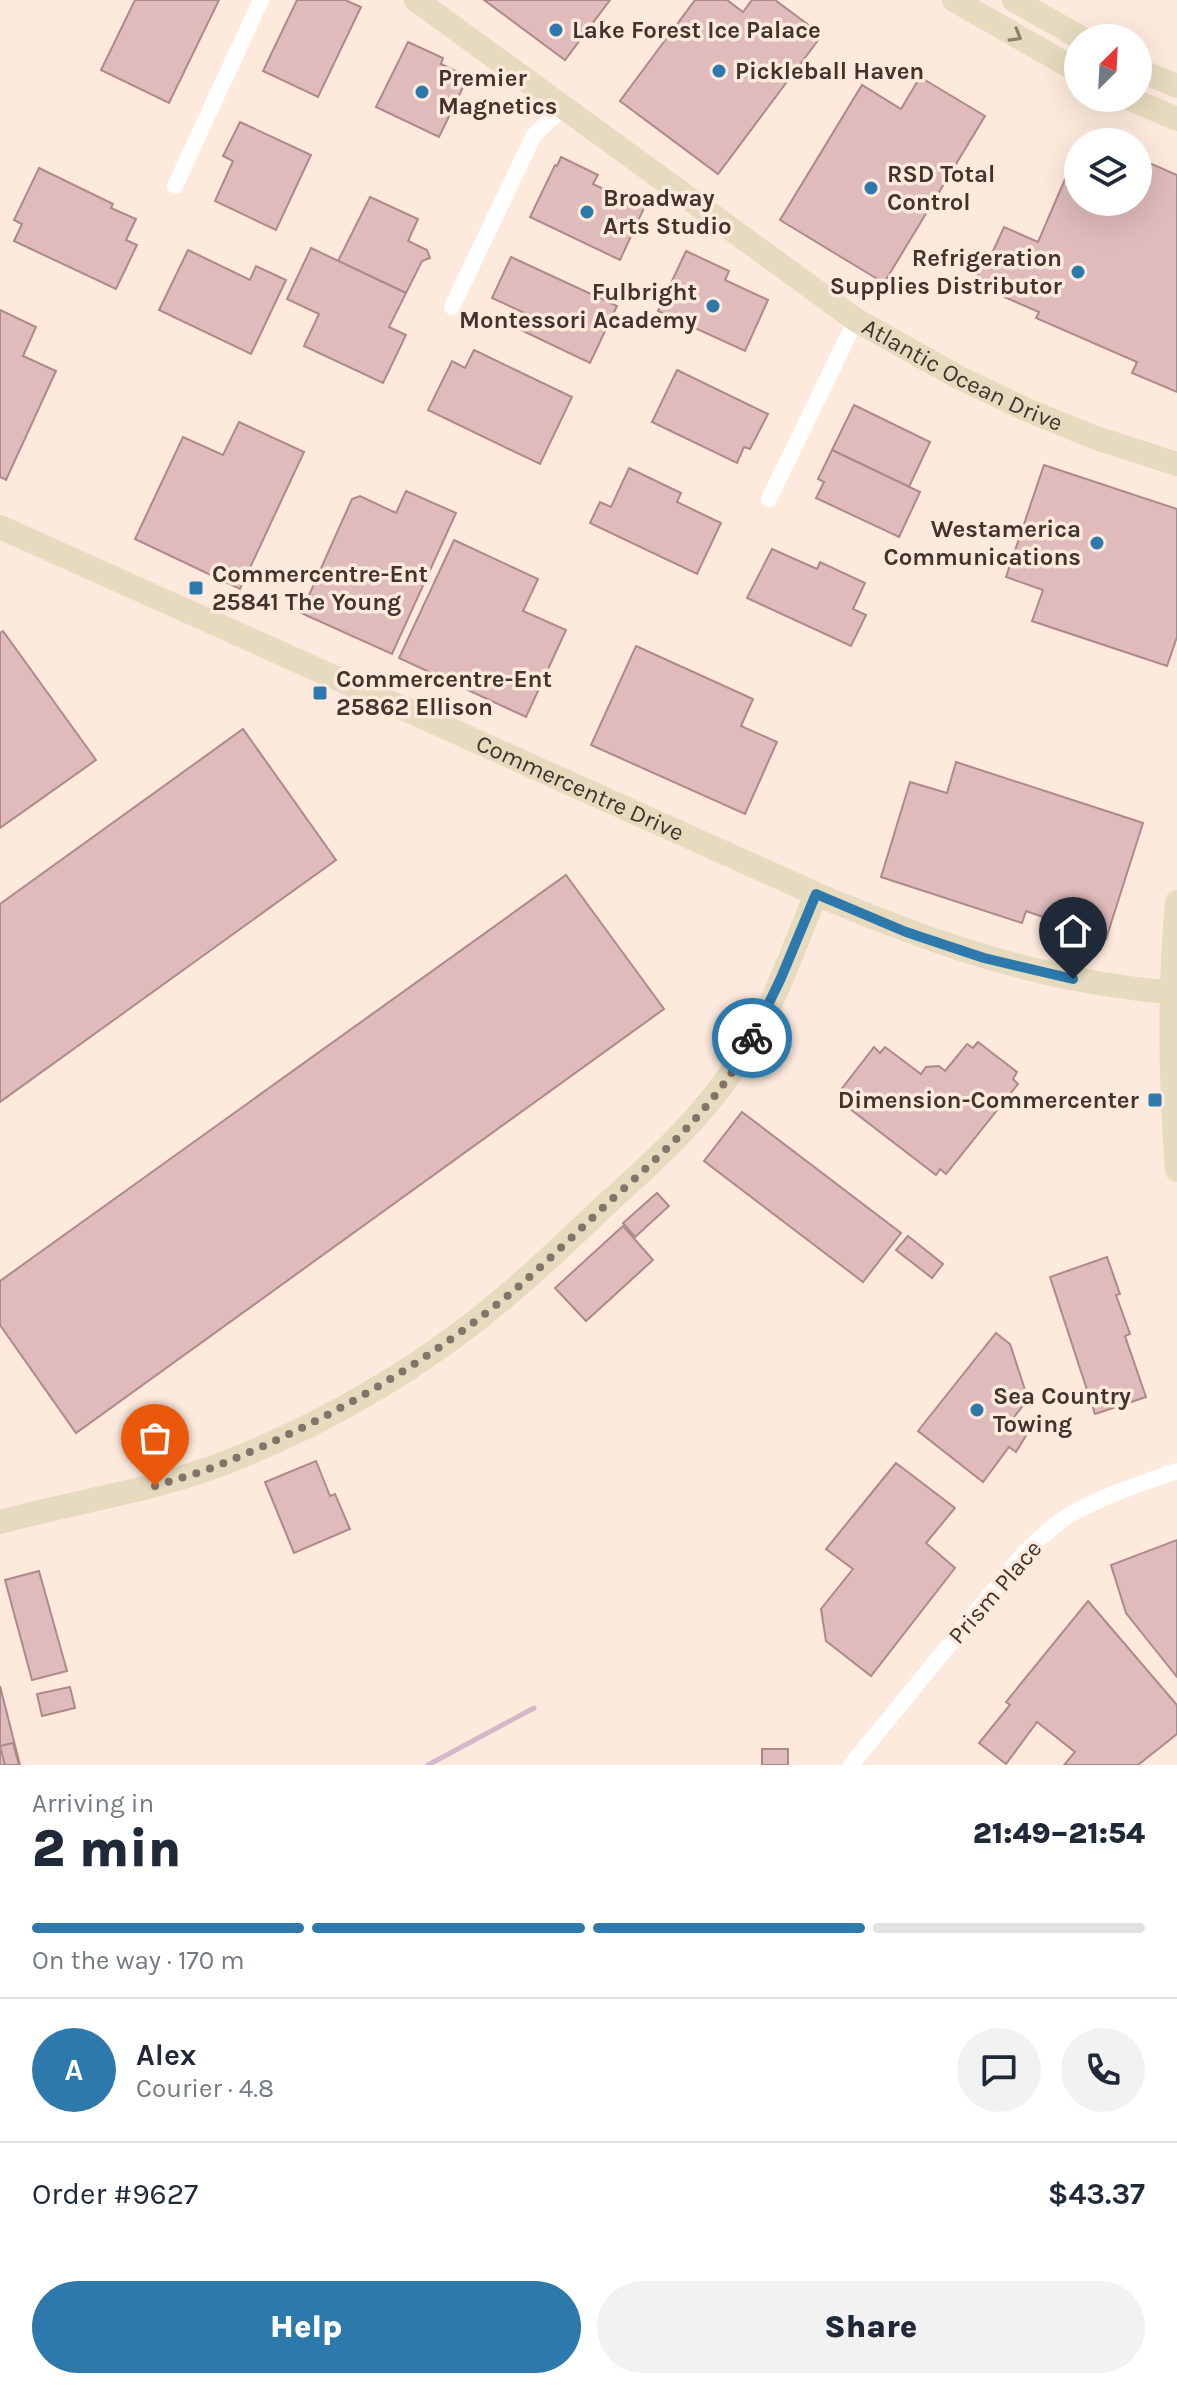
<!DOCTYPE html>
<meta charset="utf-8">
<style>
body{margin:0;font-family:Karla,sans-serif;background:#f2f2f3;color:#1f2937;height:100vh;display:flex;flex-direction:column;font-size:30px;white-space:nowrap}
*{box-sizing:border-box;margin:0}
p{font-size:26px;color:#747a83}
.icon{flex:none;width:44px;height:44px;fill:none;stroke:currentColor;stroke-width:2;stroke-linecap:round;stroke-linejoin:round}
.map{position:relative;height:1765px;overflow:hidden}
.details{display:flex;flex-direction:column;background:#fff;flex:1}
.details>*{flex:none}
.needle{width:52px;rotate:24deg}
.fabs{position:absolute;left:1064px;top:24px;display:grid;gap:16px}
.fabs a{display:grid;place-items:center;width:88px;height:88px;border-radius:50%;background:#fff;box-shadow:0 8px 32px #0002;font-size:40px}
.pin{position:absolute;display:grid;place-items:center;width:68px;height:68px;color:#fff;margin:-82px -34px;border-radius:50% 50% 50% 0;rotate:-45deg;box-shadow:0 0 8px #0007}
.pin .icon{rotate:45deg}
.courier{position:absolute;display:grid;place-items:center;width:80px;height:80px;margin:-40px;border:6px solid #2d79ac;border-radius:50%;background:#fff;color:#222;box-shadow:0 2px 10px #0007}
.summary em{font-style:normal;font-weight:800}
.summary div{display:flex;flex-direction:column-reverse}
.summary{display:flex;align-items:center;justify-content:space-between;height:136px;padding:0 32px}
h1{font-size:52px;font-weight:800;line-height:60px}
.bar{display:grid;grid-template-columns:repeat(4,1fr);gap:12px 8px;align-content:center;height:96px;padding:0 32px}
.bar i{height:10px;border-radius:6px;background:#e0e1e3}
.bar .current{background:#2d79ac}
.bar p{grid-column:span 4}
.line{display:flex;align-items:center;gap:20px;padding:0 32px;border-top:2px solid #e0e1e3}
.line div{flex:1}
.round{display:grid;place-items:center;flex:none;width:84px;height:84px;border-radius:42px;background:#f2f2f3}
.button{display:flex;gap:16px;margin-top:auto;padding:16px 32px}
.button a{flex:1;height:92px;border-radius:48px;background:#2d79ac;color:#fff;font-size:32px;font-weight:800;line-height:92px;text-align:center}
.button a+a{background:#f2f2f3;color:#1f2937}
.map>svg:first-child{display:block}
</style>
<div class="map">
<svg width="1177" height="1765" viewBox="0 0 1177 1765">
<rect width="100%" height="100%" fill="#feeadd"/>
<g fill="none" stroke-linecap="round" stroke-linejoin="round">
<path stroke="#d6b7c8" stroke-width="5" d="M 428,1765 L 534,1708"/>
</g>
<g fill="#dfbbbb" stroke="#af8989" stroke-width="2">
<path d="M 135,0 L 219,0 L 169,103 L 101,70 Z"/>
<path d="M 297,0 L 345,0 L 361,7 L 318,97 L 263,71 Z"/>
<path d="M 484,0 L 610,0 L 565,60 Z"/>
<path d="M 695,0 L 727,0 L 743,12 L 752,0 L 775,0 L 822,35 L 718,174 L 620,101 Z"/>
<path d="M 408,42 L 443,58 L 441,64 L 468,77 L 439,137 L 376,107 Z"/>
<path d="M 920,77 L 985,116 L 884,283 L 780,220 L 862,85 L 901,109 Z"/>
<path d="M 240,122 L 311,155 L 276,230 L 215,201 L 233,161 L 223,156 Z"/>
<path d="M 1078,149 L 1078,202 L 1138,202 L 1138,158 L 1177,175 L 1177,392 L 1132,373 L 1137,362 L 1036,318 L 1039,312 L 974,284 L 985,258 L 989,260 L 1004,227 L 1038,242 Z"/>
<path d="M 561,157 L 598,175 L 593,184 L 644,208 L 620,260 L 530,217 L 555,165 L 557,166 Z"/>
<path d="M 39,168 L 113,204 L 111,208 L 136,219 L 126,240 L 137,245 L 116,289 L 14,241 L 22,224 L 14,220 Z"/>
<path d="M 370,197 L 418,219 L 408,241 L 427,250 L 430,258 L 422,261 L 406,293 L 338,261 Z"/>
<path d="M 311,248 L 406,293 L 389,327 L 406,335 L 383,383 L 304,346 L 319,314 L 287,299 Z"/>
<path d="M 188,250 L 250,280 L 256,266 L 286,280 L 251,354 L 159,310 Z"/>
<path d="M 686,251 L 729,271 L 725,280 L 768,300 L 745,351 L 658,311 Z"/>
<path d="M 511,257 L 617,306 L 590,363 L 521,330 L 529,315 L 492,298 Z"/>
<path d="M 0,310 L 36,327 L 23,356 L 56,371 L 6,480 L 0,477 Z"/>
<path d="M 474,350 L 572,397 L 540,464 L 428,410 L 452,361 L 465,368 Z"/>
<path d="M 677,370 L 768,414 L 750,449 L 744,447 L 737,463 L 652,422 Z"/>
<path d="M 854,405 L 930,442 L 909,487 L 832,450 Z"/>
<path d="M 239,422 L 304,452 L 240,589 L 135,539 L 183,437 L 223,455 Z"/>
<path d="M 832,450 L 920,492 L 899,537 L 816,498 L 824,482 L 818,479 Z"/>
<path d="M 1044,465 L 1177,509 L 1177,637 L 1167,666 L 1032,621 L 1043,590 L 1006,577 Z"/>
<path d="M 629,468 L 681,493 L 677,502 L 721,523 L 697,574 L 590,523 L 600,502 L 611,507 Z"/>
<path d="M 406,491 L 456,513 L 392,654 L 301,613 L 352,499 L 360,496 L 396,513 Z"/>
<path d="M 454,540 L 538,579 L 523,611 L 566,630 L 526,717 L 399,658 Z"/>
<path d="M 772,549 L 817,569 L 820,562 L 865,583 L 853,609 L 866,615 L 851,646 L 747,598 Z"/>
<path d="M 3,631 L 96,760 L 0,828 L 0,633 Z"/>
<path d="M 636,646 L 753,699 L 741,726 L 777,742 L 745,814 L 591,745 Z"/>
<path d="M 243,729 L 336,860 L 0,1102 L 0,904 Z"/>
<path d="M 956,762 L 1143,823 L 1106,939 L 1026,911 L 1022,923 L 881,877 L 910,782 L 947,793 Z"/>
<path d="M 566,875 L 664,1009 L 76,1433 L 0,1325 L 0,1281 Z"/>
<path d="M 978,1042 L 1017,1072 L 1013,1079 L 1018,1084 L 946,1174 L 940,1169 L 936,1175 L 841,1102 L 846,1095 L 840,1091 L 874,1047 L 880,1053 L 885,1047 L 921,1074 L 926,1067 L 939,1066 L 945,1071 L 967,1044 L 973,1048 Z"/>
<path d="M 742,1112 L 901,1233 L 863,1282 L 704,1161 Z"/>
<path d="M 657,1193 L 669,1206 L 635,1237 L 623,1223 Z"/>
<path d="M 623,1226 L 653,1260 L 586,1321 L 555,1288 Z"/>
<path d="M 908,1236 L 943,1264 L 932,1278 L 896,1250 Z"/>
<path d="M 1107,1257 L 1120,1294 L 1116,1295 L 1130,1334 L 1125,1336 L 1146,1397 L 1095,1414 L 1050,1277 Z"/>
<path d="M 996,1333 L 1010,1344 L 1028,1399 L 1011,1421 L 1027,1434 L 1016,1452 L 1009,1447 L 983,1482 L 918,1431 Z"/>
<path d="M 316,1461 L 330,1496 L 335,1494 L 350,1529 L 294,1553 L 265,1482 Z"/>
<path d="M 896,1463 L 955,1508 L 926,1543 L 955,1568 L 871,1676 L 826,1641 L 821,1609 L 853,1569 L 826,1549 Z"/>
<path d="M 1177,1540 L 1177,1677 L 1126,1613 L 1111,1565 Z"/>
<path d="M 39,1571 L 67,1671 L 32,1680 L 5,1580 Z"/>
<path d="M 1088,1601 L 1177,1705 L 1177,1734 L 1138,1765 L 1064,1765 L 1075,1752 L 1037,1722 L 1006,1764 L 979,1743 L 1010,1705 L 1006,1702 Z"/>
<path d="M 0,1686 L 20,1765 L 0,1765 Z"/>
<path d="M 70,1687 L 75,1708 L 42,1716 L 37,1694 Z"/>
<path d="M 13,1743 L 19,1765 L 5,1765 L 0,1746 Z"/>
<rect x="762" y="1749" width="26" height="16"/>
</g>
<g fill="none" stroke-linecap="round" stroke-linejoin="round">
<g stroke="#fff" stroke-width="16">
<path d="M 175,186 L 261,0"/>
<path d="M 452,307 L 534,135 L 565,106"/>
<path d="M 769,499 L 856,320"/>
<path d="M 851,1765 L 1024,1553 C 1039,1539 1055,1523 1073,1513 C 1106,1495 1141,1483 1177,1471"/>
</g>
<g stroke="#e6dbbe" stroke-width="24">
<path id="s1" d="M 416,0 L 856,320 L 958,377 L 1027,410 L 1096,438 L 1177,464"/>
<path d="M 954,0 L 1078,71"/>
<path d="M 1014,0 L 1081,38"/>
<path d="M 1138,70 L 1177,86"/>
<path d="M 1128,98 L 1177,119"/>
<path id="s2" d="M 0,527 L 816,894 C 909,933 997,966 1097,983 C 1124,987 1150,992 1177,992"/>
<path d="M 1177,902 C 1169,991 1170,1081 1177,1170"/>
<path d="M 0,1522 C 74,1502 150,1491 222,1464 C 326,1424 428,1364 512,1291 C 543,1265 572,1237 601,1209 C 651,1164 700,1121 737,1064 C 771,1013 793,950 816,894"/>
</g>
</g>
<defs><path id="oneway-chevron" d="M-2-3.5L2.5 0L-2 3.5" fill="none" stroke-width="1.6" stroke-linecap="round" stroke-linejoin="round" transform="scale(2)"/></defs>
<use stroke="#8b7f6e" href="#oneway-chevron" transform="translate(1016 36) rotate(30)"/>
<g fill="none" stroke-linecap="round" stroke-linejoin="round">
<path stroke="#83746a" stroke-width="8" stroke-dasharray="0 14.4" d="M 155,1486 C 178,1479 202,1472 224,1463 C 327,1421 425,1364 511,1293 C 545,1264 577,1232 609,1202 C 665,1151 717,1106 752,1038"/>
<path stroke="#2d79ac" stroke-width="10" d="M 752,1038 L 781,978 L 816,894 L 906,932 L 984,958 L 1073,979"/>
</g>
<g fill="#2d79ac" stroke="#feeadd" stroke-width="3">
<circle cx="556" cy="30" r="8"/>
<circle cx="719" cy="71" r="8"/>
<circle cx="422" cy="92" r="8"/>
<circle cx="871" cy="188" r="8"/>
<circle cx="587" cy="212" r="8"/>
<circle cx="1078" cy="272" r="8"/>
<circle cx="713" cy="306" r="8"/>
<circle cx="1097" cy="543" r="8"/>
<rect x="188" y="580" width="16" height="16" rx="4"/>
<rect x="312" y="685" width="16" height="16" rx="4"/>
<rect x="1147" y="1092" width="16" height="16" rx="4"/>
<circle cx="977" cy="1410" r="8"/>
</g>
<g text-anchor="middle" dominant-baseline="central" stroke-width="7" stroke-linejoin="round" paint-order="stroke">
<g font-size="24" font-weight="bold" fill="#41342c" stroke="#feeadd" text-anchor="start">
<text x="572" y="30">Lake Forest Ice Palace</text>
<text x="735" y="71">Pickleball Haven</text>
<text x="438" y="78">Premier<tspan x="438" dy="28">Magnetics</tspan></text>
<text x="887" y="174">RSD Total<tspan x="887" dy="28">Control</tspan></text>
<text x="603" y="198">Broadway<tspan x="603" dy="28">Arts Studio</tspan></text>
<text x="1062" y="258" text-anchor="end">Refrigeration<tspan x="1062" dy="28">Supplies Distributor</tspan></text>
<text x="697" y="292" text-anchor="end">Fulbright<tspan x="697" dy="28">Montessori Academy</tspan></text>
<text x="1081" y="529" text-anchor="end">Westamerica<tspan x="1081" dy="28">Communications</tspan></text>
<text x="212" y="574">Commercentre-Ent<tspan x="212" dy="28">25841 The Young</tspan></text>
<text x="336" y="679">Commercentre-Ent<tspan x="336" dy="28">25862 Ellison</tspan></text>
<text x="1139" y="1100" text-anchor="end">Dimension-Commercenter</text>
<text x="993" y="1396">Sea Country<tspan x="993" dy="28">Towing</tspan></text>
</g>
<g font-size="24" fill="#41342c" stroke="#feeadd">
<text stroke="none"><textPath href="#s1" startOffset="664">Atlantic Ocean Drive</textPath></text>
<text stroke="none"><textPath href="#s2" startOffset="636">Commercentre Drive</textPath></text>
<text transform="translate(995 1592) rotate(-49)">Prism Place</text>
</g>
</g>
</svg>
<div class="fabs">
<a><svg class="needle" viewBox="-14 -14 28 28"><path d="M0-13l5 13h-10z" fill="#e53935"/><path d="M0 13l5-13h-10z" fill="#747a83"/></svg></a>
<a><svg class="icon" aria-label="layers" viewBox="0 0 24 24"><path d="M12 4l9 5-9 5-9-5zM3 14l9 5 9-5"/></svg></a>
</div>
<div class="pin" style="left:155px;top:1486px;background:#ea580c"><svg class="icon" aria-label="bag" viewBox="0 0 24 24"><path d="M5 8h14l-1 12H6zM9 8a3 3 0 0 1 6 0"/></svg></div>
<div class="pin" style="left:1073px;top:979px;background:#1f2937"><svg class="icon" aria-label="home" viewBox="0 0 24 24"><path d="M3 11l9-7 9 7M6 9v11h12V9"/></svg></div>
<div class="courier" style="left:752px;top:1038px"><svg class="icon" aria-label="bike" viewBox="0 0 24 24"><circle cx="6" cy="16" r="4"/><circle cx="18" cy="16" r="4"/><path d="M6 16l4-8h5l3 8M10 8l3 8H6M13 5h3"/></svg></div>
</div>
<section class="details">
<div class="summary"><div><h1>2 min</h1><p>Arriving in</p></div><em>21:49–21:54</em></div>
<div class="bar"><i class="current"></i><i class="current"></i><i class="current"></i><i></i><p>On the way · 170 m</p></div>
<div class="line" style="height:144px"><b class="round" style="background:#2d79ac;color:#fff">A</b><div><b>Alex</b><p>Courier · 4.8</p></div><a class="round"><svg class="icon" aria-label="chat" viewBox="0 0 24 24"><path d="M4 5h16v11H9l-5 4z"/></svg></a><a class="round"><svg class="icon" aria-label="phone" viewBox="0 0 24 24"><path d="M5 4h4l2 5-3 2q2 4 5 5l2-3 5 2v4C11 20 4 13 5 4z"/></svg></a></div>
<div class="line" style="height:104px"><div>Order #9627</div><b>$43.37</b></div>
<div class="button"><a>Help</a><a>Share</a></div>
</section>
